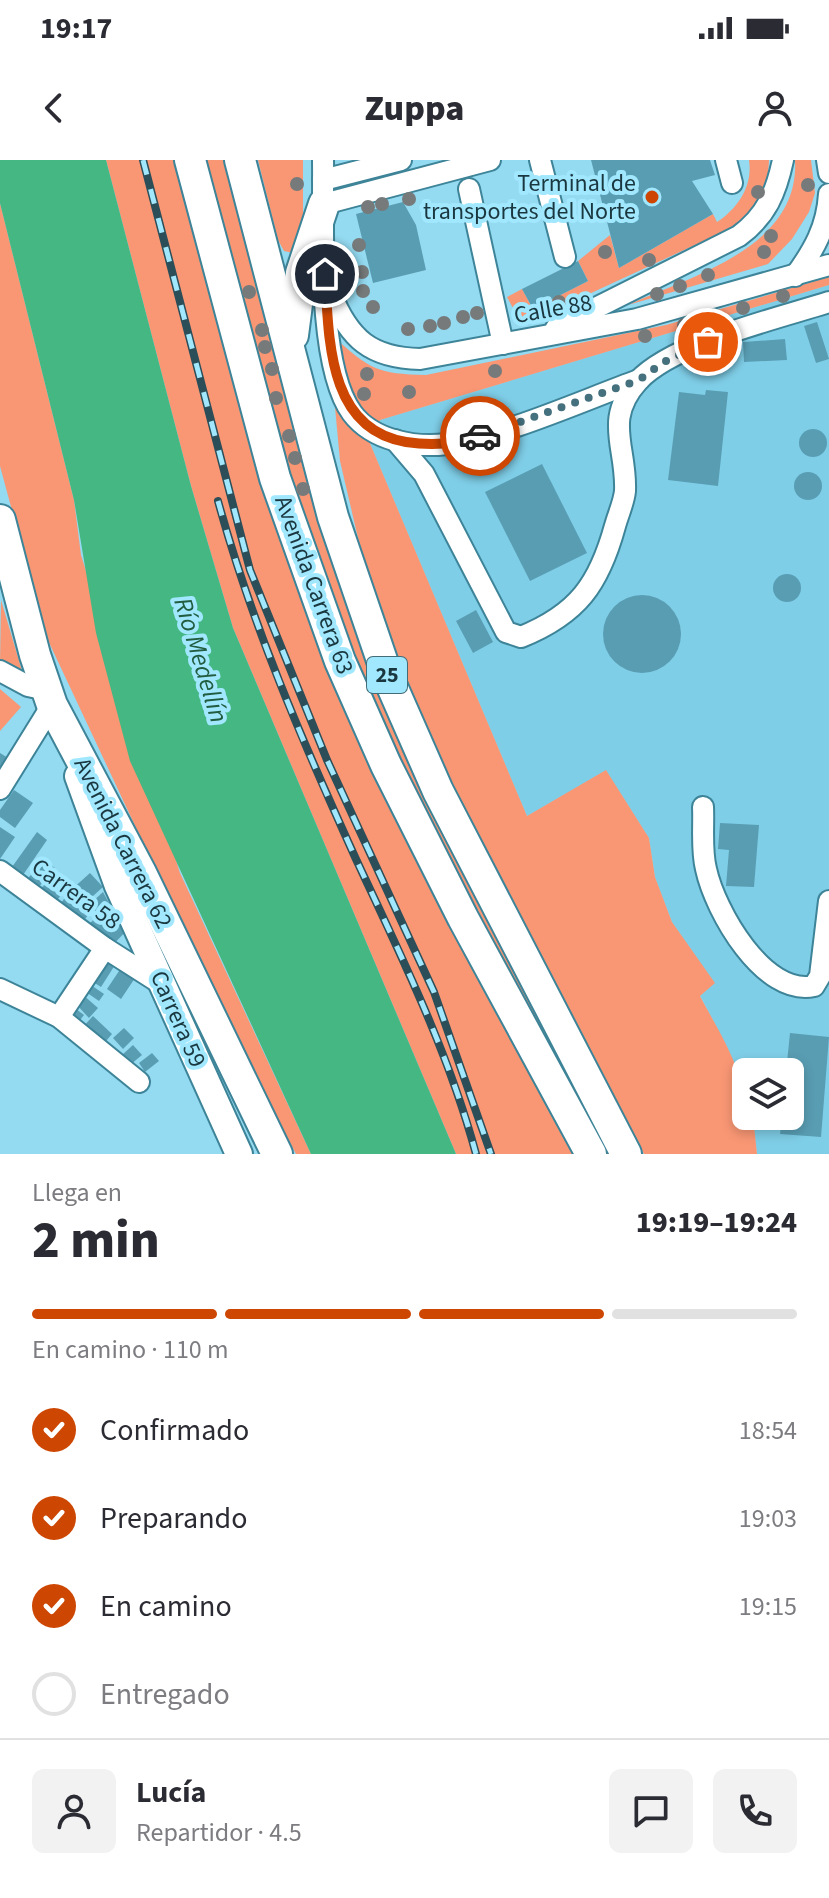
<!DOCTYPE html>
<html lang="es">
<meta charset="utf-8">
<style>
body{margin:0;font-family:"Source Sans 3",sans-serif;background:#f2f2f3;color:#2b2b33;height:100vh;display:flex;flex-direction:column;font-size:30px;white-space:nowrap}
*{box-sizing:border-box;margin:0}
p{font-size:26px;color:#7c7c81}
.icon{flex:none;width:44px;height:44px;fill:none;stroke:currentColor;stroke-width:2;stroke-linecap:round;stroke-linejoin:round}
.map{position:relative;height:994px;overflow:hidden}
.side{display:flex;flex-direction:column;background:#fff;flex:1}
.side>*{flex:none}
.controls{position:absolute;left:732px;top:898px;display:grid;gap:16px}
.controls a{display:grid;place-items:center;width:72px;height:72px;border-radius:12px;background:#fff;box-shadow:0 4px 12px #0003;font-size:40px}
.pin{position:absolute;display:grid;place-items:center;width:68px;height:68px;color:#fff;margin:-34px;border:4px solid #fff;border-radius:50%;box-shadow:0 2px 8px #0007}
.courier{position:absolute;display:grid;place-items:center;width:80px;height:80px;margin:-40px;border:6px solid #cd4703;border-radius:50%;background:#fff;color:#222;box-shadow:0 2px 10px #0007}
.headline em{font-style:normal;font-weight:800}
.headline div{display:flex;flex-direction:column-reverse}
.headline{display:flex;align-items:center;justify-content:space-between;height:136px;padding:0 32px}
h1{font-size:52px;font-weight:800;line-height:60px}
.bar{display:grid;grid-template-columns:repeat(4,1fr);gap:12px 8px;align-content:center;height:96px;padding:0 32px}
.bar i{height:10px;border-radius:6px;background:#e1e1e2}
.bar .on{background:#cd4703}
.bar p{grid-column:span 4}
.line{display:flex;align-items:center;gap:20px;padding:0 32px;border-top:2px solid #e1e1e2}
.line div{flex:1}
.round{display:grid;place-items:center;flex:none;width:84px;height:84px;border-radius:12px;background:#f2f2f3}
ol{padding:0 32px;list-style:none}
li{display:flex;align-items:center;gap:24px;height:88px}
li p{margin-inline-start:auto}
li .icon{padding:8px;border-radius:50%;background:#cd4703;color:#fff;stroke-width:4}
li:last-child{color:#7c7c81}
li i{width:44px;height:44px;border:4px solid #e1e1e2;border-radius:50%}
.status{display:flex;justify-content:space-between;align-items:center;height:56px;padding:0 40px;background:#fff;direction:ltr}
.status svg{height:22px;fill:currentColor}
header{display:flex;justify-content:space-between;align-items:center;height:104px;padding:0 32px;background:#fff;font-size:36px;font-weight:800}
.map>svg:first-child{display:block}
</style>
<div class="status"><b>19:17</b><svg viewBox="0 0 49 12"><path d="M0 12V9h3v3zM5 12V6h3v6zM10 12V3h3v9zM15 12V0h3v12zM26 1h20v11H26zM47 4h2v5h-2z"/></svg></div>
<header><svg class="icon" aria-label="back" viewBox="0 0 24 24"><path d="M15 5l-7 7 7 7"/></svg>Zuppa<svg class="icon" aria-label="person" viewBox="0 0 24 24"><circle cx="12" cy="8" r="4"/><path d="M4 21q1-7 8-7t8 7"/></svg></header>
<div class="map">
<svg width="829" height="994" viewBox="0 0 829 994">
<rect width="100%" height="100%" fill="#94daf1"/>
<path fill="#7fcee8" d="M 829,125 L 829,994 L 757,994 L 753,956 L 790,956 L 790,912 L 746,912 L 746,936 L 733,900 L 700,835 L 714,823 L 672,762 L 655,717 L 649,678 L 606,611 L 527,656 L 369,281 L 380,260 Z"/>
<g fill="#f99774">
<path d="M 106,0 L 179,0 L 254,288 L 581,994 L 456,994 L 233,468 L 191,326 Z"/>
<path d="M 204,0 L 225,0 L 309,318 L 615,994 L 602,994 L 369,548 L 295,336 Z"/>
<path d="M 258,0 L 303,0 L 303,74 L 293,93 L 284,91 L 278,80 Z"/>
<path d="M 749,0 L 769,0 C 768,30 757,46 736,66 L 522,165 L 507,137 L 522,129 L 533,149 L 588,121 L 578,101 L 610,75 L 619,108 L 713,54 L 717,62 C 738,48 753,26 749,0 Z"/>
<path d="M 795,0 L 811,0 L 815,33 L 809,52 L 792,79 L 768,104 L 628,145 C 691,116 800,88 795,0 Z"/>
<path d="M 0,43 L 74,340 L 81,395 L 180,713 L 311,994 L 296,994 L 229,866 L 46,476 L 0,306 Z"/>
<path d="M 829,117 L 829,125 L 380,260 L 376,267 L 354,243 L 334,177 C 369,209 378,214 426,215 L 666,165 Z"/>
<path d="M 314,126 L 354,268 L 369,281 L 527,656 L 606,610 L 649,678 L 655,717 L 672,762 L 715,823 L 700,836 C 720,874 746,912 746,956 L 753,956 L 757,994 L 644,994 L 502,726 L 435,590 L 403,514 L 366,412 L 340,301 L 335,247 L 318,188 Z"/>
<path d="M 1,440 L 25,521 L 0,504 Z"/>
<path d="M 0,529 L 21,547 L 0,571 Z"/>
</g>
<path fill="#44b782" d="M 0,0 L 106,0 L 191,326 L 233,468 L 456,994 L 311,994 L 130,601 L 96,473 L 74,340 L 0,43 Z"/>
<g fill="#599db3">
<path d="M 591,0 L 710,0 L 715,15 L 692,21 L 713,54 L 619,108 Z"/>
<path d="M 403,42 L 416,65 L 426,110 L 373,123 L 356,54 Z"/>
<path d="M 578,101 L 588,121 L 533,149 L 522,129 Z"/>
<path d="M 817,162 L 829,199 L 816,203 L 804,166 Z"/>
<path d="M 785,179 L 787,200 L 744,202 L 743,182 Z"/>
<path d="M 706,230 L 728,232 L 718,326 L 668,320 L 679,232 L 705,235 Z"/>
<circle cx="813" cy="283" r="14"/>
<path d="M 542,304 L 587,393 L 530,421 L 485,332 Z"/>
<circle cx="808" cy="326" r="14"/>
<circle cx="787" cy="428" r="14"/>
<circle cx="642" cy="474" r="39"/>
<path d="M 476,450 L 493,482 L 473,493 L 456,461 Z"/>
<path d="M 0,593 L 13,601 L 0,620 Z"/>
<path d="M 14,630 L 33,643 L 15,668 L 0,657 L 0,650 Z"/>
<path d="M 720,663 L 759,665 L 754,727 L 726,726 L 729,690 L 718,689 Z"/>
<path d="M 0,667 L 15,677 L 0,699 Z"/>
<path d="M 37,672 L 47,680 L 23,715 L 12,707 Z"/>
<path d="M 43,700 L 55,708 L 37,729 L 25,722 Z"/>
<path d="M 90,713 L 103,727 L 83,745 L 70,731 Z"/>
<path d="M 53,715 L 68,726 L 55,743 L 38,732 Z"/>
<path d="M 103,732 L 110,745 L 96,752 L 89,745 Z"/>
<path d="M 66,736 L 90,752 L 81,765 L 57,749 Z"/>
<path d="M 105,749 L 127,770 L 111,787 L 88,765 Z"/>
<path d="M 104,798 L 115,805 L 101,827 L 90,820 Z"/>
<path d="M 121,808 L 135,818 L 121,839 L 107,829 Z"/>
<path d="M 88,823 L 104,834 L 99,841 L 83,830 Z"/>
<path d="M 82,834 L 98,848 L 89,858 L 75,843 Z"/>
<path d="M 72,846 L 84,855 L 77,864 L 65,855 Z"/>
<path d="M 93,856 L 112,874 L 101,887 L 81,869 Z"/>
<path d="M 124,868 L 134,878 L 123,889 L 113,878 Z"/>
<path d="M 790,873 L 829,877 L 821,977 L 780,974 L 782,956 L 790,956 L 790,912 L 786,912 Z"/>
<path d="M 133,885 L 142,895 L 130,905 L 122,895 Z"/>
<path d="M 152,893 L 159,901 L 145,912 L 139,903 Z"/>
</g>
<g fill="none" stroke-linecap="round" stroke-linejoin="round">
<g stroke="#3e8498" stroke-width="24">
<g id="minor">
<path d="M 323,0 C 324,62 316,204 352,253 C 373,281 415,288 447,284 C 507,275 581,241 639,220"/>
<path d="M 540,0 L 565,97"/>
<path d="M 726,0 L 732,23"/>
<path d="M 827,0 L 829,13"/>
<path d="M 323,20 L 401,0"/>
<path d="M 469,29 L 503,184"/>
<path d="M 324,44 L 490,0"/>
<path d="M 795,116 C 814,90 827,67 829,34"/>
<path d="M 331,134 C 349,179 371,198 420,199 L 637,159 L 829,105"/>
<path d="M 556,168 L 739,76 C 766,56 776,33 783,0"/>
<path d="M 395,280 L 424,314 L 506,472 L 521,477 C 578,454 599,424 615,366 C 618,355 624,342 625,331 C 627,287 603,260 638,221 C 673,183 779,158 829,142"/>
<path d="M 0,511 L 28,526 L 47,530"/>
<path d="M 0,629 L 52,545"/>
<path d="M 703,647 C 704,666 701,690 706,709 C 715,751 764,837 814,826 L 820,816 L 829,741"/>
<path d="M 0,711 L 105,788 L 163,825"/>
<path d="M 0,829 L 59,857 L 139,922"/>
<path d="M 59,857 L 105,788"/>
</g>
</g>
<g stroke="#3e8498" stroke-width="30">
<path id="major" d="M 78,616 L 118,726 L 239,994"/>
</g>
<g stroke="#3e8498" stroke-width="34">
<g id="highway">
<path d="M 190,0 L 275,318 L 340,501 L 386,605 L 463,758 L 591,994"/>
<path d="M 240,0 L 333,357 L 387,515 L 438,631 L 626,994"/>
<path d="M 293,175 L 301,113 L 324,44"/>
<path d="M 0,360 L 35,495 L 52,545 L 141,713 L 277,994"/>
</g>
</g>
<use href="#minor" stroke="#fff" stroke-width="20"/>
<use href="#major" stroke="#fff" stroke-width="26"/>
<use href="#highway" stroke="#fff" stroke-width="30"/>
<g stroke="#2b4e58" stroke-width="8">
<g id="rail">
<path d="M 143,0 L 250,410 L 327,600 L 434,832 L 491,994"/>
<path d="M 218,341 C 252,465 302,580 355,697 C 400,794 448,890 476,994"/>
</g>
</g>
<use href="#rail" stroke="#a1e8fe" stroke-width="5" stroke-dasharray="15" stroke-linecap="butt"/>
</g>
<g fill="#767a7b">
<circle cx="297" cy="24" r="7"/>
<circle cx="808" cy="25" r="7"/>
<circle cx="758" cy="32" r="7"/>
<circle cx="409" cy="39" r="7"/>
<circle cx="382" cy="44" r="7"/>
<circle cx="368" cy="47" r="7"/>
<circle cx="771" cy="76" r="7"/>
<circle cx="359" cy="85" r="7"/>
<circle cx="605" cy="92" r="7"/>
<circle cx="764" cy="92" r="7"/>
<circle cx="649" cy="100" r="7"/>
<circle cx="362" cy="112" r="7"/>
<circle cx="708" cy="115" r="7"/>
<circle cx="680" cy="126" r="7"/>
<circle cx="363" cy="131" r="7"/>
<circle cx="249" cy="132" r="7"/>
<circle cx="657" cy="134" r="7"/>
<circle cx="783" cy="136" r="7"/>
<circle cx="559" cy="142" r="7"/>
<circle cx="373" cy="147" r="7"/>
<circle cx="743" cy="148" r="7"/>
<circle cx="544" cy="149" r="7"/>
<circle cx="477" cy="153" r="7"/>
<circle cx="463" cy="157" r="7"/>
<circle cx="444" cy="163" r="7"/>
<circle cx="684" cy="165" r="7"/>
<circle cx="430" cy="166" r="7"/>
<circle cx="408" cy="169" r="7"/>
<circle cx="262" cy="170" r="7"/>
<circle cx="645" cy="176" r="7"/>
<circle cx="265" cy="187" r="7"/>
<circle cx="272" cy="209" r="7"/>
<circle cx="495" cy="211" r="7"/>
<circle cx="367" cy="214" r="7"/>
<circle cx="409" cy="232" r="7"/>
<circle cx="364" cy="234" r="7"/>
<circle cx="276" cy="238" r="7"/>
<circle cx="289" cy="276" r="7"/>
<circle cx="295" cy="298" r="7"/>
<circle cx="303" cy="329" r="7"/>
</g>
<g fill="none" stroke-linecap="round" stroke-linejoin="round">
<path stroke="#45707d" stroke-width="8" stroke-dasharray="0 14.4" d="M 480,276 L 639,220 L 664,202 L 708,182"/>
<path stroke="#cd4703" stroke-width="10" d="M 325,114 C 329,178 327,269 406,282 C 431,286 457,284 480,276"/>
</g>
<circle fill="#cd4703" stroke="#a1e8fe" stroke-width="3" cx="652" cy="37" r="8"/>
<g text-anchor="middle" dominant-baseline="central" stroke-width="8" stroke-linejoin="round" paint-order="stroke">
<rect fill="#a1e8fe" stroke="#426c78" stroke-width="2" x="367" y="497" width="40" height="36" rx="6"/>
<g font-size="22" font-weight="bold" fill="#1a373f">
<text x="387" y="515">25</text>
</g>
<g font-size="24" fill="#1a373f" stroke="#a1e8fe" text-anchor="end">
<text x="636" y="23">Terminal de<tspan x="636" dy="28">transportes del Norte</tspan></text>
</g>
<g font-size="24" fill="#1a373f" stroke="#a1e8fe">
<text transform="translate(553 149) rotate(-10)">Calle 88</text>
<text transform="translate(314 425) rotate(70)">Avenida Carrera 63</text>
<text transform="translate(123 683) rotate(63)">Avenida Carrera 62</text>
<text transform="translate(76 734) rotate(36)">Carrera 58</text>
<text transform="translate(178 859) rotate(66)">Carrera 59</text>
</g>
<g font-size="26" font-style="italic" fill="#225d41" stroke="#a1e8fe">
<text transform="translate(201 500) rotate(73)">Río Medellín</text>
</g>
</g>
</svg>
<div class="controls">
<a><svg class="icon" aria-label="layers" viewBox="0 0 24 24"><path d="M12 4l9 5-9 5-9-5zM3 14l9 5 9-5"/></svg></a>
</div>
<div class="pin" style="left:708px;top:182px;background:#ea580c"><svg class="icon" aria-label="bag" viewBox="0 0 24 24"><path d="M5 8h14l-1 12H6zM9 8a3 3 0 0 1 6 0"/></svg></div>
<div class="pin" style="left:325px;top:114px;background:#1f2937"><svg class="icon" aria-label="home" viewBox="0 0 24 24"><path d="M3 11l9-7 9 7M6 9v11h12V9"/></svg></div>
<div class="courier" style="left:480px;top:276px"><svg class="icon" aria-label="car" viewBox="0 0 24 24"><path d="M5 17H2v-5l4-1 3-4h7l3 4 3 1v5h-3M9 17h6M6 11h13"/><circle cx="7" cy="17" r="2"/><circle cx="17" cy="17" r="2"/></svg></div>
</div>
<section class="side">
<div class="headline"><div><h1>2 min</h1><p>Llega en</p></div><em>19:19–19:24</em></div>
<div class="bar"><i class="on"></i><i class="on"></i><i class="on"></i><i></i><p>En camino · 110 m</p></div>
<ol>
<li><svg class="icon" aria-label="check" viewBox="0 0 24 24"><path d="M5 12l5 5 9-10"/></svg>Confirmado<p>18:54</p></li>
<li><svg class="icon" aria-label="check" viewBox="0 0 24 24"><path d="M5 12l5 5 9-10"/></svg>Preparando<p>19:03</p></li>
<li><svg class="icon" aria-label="check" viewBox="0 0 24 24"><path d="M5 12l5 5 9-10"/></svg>En camino<p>19:15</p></li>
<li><i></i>Entregado</li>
</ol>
<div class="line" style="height:144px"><a class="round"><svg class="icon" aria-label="person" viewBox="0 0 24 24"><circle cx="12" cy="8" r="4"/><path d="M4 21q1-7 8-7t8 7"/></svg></a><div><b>Lucía</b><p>Repartidor · 4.5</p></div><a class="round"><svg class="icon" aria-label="chat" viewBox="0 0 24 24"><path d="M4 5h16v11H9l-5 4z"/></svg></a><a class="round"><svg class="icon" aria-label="phone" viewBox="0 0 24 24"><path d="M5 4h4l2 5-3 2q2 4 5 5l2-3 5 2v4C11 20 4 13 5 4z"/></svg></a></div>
</section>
